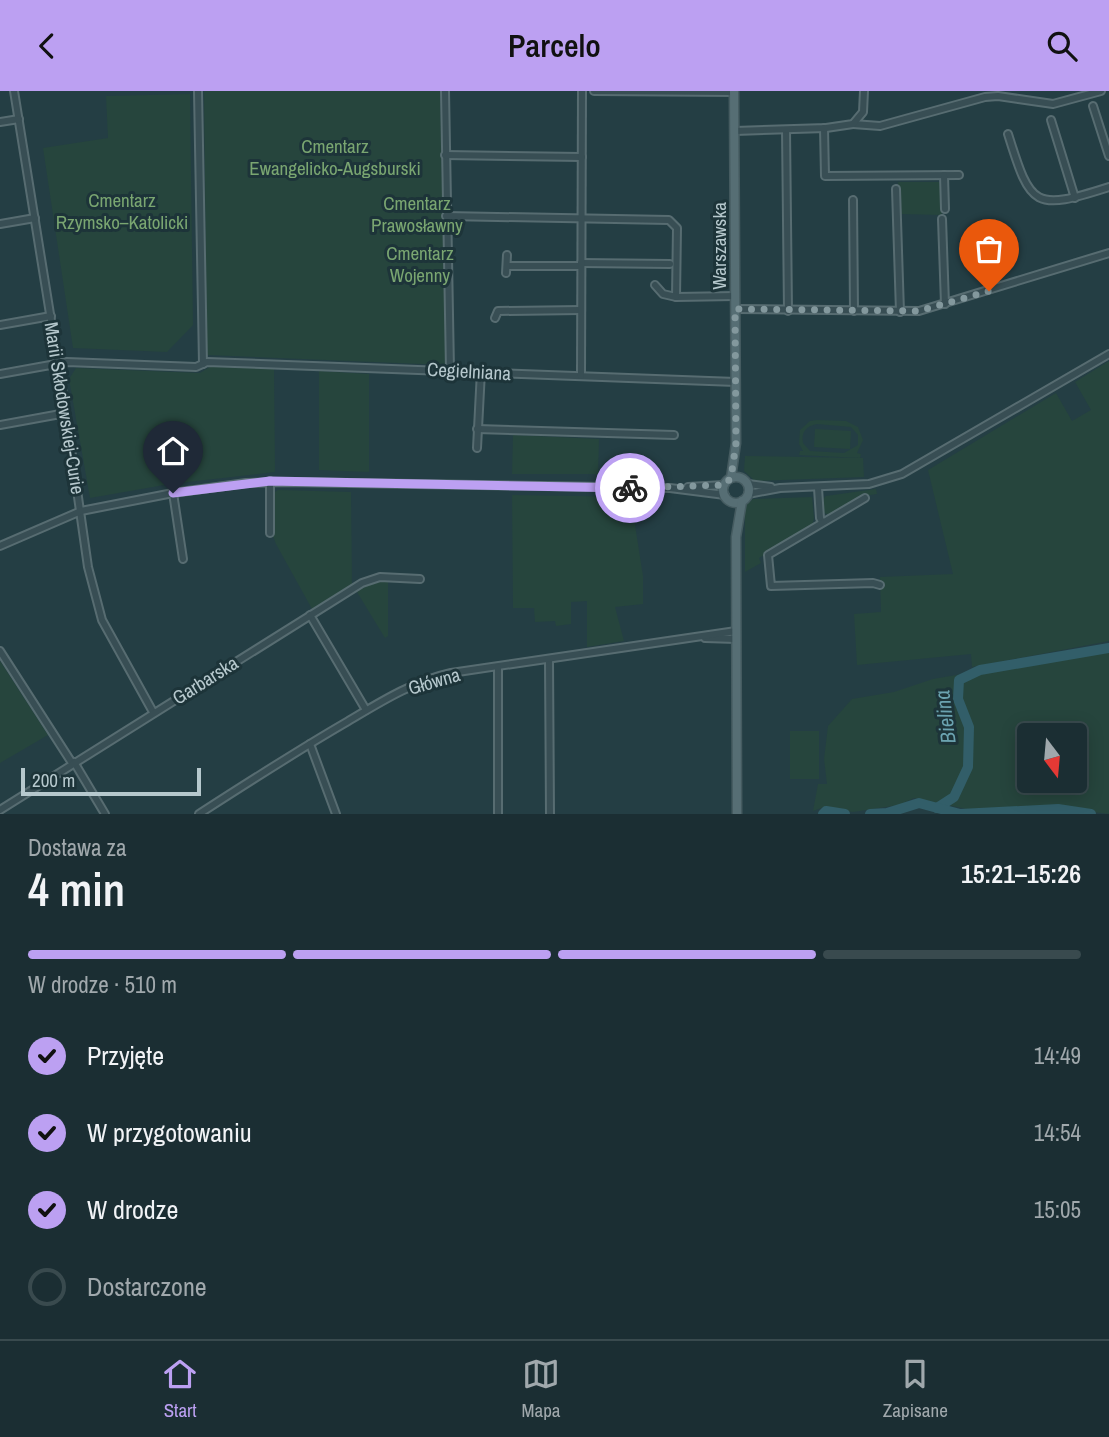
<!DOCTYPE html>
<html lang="pl">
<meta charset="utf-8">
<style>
body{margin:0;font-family:"Archivo Narrow",sans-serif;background:#24363b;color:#f1f3f6;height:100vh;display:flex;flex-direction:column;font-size:26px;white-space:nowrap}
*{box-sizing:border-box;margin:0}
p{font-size:23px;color:#a0a8ac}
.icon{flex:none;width:38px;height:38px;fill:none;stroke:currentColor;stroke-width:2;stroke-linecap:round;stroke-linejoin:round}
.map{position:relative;height:723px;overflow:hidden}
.sheet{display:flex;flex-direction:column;background:#1b2e33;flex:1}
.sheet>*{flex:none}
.needle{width:46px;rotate:164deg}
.fabs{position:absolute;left:1017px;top:632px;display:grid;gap:14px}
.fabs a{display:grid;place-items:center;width:70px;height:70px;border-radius:7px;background:#1b2e33;box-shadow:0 4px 18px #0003,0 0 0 2px #394a4e;font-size:35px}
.scale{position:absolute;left:21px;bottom:18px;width:180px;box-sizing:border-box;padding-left:7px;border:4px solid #b6c8cd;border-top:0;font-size:19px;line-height:24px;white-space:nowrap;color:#b6c8cd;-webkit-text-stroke:5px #1d3439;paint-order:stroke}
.pin{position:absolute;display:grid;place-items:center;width:60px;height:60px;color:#fff;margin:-72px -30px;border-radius:50% 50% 50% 0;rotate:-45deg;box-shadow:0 0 7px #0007}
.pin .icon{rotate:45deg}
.courier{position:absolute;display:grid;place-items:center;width:70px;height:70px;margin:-35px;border:5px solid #bca0f2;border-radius:50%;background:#fff;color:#222;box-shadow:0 2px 9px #0007}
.summary em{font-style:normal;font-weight:600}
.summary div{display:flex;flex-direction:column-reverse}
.summary{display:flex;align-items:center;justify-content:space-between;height:119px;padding:0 28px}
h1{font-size:46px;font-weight:600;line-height:52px}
.bar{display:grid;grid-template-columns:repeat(4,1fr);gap:10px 7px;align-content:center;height:84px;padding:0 28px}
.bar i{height:9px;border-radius:5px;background:#394a4e}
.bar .on{background:#bca0f2}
.bar p{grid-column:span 4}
ol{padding:0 28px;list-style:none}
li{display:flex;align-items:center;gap:21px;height:77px}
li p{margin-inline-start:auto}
li .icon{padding:7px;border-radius:50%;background:#bca0f2;color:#111;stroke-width:4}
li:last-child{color:#a0a8ac}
li i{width:38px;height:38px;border:4px solid #394a4e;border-radius:50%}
header{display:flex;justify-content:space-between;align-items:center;height:91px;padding:0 28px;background:#bca0f2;color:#111;font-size:32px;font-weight:600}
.tabs{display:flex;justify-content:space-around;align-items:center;height:98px;border-top:2px solid #394a4e;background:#1b2e33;font-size:19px;color:#a0a8ac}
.tabs a{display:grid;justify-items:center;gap:4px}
.tabs .on{color:#bca0f2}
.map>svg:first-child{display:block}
</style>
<header><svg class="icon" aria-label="back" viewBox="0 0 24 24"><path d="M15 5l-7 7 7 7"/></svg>Parcelo<svg class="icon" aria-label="search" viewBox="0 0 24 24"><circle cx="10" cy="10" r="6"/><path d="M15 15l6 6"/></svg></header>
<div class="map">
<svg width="1109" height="723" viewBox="0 0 1109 723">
<rect width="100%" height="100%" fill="#243e44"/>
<g fill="#26453d" fill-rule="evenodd">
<path d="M 204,0 L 440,0 L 446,274 L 207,264 Z"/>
<path d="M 190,3 L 193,234 L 167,261 L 73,257 L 43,57 L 108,47 L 106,5 Z"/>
<path d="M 898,91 L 941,91 L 942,124 L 900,123 Z"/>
<path d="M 1109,270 L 1109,550 L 972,576 L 971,563 L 857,574 L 854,523 L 881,521 L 880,486 L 953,483 L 928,379 L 1056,302 L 1072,330 L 1091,319 L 1075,291 Z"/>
<path d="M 213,274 L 264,275 L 274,278 L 275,381 L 170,393 L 90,407 L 69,288 L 76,277 L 200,282 Z"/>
<path d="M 319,280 L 369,283 L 369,381 L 319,379 Z"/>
<path d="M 817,329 L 846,330 L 858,336 L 863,349 L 857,362 L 861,363 L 860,367 L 799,364 L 800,360 L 803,360 L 799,353 L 800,339 L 810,330 ZM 817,333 L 851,336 L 858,344 L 858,354 L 844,362 L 810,360 L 803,352 C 801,341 806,335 817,333 Z"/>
<path d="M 815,338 L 851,340 L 850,358 L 814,356 Z"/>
<path d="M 513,344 L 599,348 L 598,383 L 512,383 Z"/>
<path d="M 745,365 L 863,367 L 864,386 L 755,390 L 744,380 Z"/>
<path d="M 876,398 L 877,403 L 863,405 L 830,424 L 824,422 L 823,408 L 826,405 Z"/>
<path d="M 278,399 L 351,401 L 352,493 L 312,518 L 276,453 L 273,445 L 272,403 Z"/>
<path d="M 512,404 L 639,406 L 635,434 L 643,485 L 643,513 L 615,516 L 624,550 L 587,556 L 587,510 L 571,511 L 571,533 L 556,535 L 555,530 L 535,531 L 534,517 L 513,517 Z"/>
<path d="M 812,406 L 814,427 L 812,435 L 759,467 L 761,472 L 745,481 L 745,415 L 753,408 Z"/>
<path d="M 374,490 L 388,490 L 388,545 L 385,547 L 357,501 Z"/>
<path d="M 1109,558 L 1109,723 L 1059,717 L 976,720 L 914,707 L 899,714 L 853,721 L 824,716 L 813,720 L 818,693 L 827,693 L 824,668 L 828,635 L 852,608 L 894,601 L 933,588 ZM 1074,644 L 1074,690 L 1029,690 L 1029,644 Z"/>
<path d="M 0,570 L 48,644 L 0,672 Z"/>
<rect x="790" y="640" width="29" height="48"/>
</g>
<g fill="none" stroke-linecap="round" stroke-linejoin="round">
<g stroke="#325e69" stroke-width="10">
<path d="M 937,717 L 954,706 L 968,676 L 969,636 L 958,608 L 959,589 L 980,579 L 1109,557"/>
<path d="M 823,723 L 826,720 L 845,723"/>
<path d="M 870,723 L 887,722 L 919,712 L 960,723 L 1058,718 L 1091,723"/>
</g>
<g stroke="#576c71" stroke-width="10">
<g id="minor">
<path d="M 14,0 L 66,322 L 88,476 L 102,529 L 153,621"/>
<path d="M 198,0 L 203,273"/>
<path d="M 445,0 L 450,279"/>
<path d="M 594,0 L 734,1"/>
<path d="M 1093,15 L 1109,65"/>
<path d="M 1051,29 L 1075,107"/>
<path d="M 0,31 L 19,28"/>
<path d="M 853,33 L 880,35 L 985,6 L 998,5 L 1053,13 L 1101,0"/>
<path d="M 824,37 L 825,85 L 959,84"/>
<path d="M 786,39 L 788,220"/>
<path d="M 735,40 L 826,37 L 853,33 L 863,21 L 864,0"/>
<path d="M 1008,43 C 1031,117 1034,120 1109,96"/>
<path d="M 445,64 L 582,66"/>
<path d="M 944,84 L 945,118"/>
<path d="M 896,98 L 900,221"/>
<path d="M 853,109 L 854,220"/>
<path d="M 446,125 L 669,129 L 677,137 L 676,206 L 735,205"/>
<path d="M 942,128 L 945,213"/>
<path d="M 0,133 L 35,127"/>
<path d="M 581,172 L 670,173"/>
<path d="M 507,175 L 581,175"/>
<path d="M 506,182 L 507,164"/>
<path d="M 655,194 L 663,203 L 676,206"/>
<path d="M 735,218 L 919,220 L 1109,162"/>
<path d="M 495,227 L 498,220 L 581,219"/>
<path d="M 0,234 L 51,225"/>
<path d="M 0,283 L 67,271 L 196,276 L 207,271 L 736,291"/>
<path d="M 581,285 L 582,0"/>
<path d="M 0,334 L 66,322"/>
<path d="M 477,338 L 674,344"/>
<path d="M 477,357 L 481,280"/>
<path d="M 270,390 L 270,442"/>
<path d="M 748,393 L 771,396"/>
<path d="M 688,396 L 724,394"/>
<path d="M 818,397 L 820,427 L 822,431"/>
<path d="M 173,402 L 183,468"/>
<path d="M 748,403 L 780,397 L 869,393 L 902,383 L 1109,263"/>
<path d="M 865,407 L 768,464 L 771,495 L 873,492 L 880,494"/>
<path d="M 0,455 L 81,420 L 173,402 L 246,392 L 287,391 L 670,397 L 725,404"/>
<path d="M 310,524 L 366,619"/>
<path d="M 705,547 L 736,548"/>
<path d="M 0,560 L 72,672"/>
<path d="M 549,569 L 550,723"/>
<path d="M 310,653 L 336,723"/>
<path d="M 74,671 L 105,723"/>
<path d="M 0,719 L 362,492 L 380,486 L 420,488"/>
<path d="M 199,723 C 247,692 295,661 345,632 C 379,612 411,591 451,582 L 736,540"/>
<path d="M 498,723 L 498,576"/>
</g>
</g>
<g stroke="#455b60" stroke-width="11">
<g id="major">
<circle cx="736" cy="399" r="13"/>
<path d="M 731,387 L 736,352 L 734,0"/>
<path d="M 737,723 L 736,446 L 742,410"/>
</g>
</g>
<use href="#minor" stroke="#384e54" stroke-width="6"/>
<use href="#major" stroke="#566e74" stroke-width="8"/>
</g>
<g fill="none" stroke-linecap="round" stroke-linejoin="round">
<path stroke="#83989d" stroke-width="7" stroke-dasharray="0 12.6" d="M 630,397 L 724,394 L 731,387 L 736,352 L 735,218 L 919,220 L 989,200"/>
<path stroke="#bca0f2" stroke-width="9" d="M 173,402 L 270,390 L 630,397"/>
</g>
<g text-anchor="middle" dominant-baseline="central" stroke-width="6" stroke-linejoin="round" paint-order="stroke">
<g font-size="19" fill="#7aa671" stroke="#1d3439">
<text x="335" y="55">Cmentarz<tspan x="335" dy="22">Ewangelicko-Augsburski</tspan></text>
<text x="122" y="109">Cmentarz<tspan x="122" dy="22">Rzymsko–Katolicki</tspan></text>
<text x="417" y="112">Cmentarz<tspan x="417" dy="22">Prawosławny</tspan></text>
<text x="420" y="162">Cmentarz<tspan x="420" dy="22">Wojenny</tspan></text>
</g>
<g font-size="19" fill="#b6c8cd" stroke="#1d3439">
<text transform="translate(719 155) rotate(-90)">Warszawska</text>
<text transform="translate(469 280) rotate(3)">Cegielniana</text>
<text transform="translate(65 317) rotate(81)">Marii Skłodowskiej-Curie</text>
<text transform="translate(205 589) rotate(-32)">Garbarska</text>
<text transform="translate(434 590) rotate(-16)">Główna</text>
</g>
<g font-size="21" font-style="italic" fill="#6ba3b0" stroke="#1d3439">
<text transform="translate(945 626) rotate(-97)">Bielina</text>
</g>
</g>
</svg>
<div class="fabs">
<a><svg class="needle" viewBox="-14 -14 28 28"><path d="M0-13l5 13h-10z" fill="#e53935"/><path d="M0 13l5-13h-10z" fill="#a0a8ac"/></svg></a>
</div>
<div class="scale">200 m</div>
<div class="pin" style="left:989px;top:200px;background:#ea580c"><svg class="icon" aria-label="bag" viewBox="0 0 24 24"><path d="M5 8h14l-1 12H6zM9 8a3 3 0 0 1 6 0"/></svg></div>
<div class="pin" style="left:173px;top:402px;background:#1f2937"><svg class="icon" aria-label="home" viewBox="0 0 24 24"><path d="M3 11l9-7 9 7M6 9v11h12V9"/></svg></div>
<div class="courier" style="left:630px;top:397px"><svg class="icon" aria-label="bike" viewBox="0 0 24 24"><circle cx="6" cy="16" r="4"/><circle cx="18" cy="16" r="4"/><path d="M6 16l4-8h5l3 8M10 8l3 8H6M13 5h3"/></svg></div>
</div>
<section class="sheet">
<div class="summary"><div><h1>4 min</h1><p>Dostawa za</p></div><em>15:21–15:26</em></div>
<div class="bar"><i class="on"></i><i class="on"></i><i class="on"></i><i></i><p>W drodze · 510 m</p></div>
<ol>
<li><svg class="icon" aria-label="check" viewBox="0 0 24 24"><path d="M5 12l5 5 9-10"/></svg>Przyjęte<p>14:49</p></li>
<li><svg class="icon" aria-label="check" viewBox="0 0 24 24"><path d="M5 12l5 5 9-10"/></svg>W przygotowaniu<p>14:54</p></li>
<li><svg class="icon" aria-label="check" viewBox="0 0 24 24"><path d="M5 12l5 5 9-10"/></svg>W drodze<p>15:05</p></li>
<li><i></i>Dostarczone</li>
</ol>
</section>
<nav class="tabs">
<a class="on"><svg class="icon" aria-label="home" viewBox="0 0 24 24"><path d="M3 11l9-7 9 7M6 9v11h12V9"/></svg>Start</a>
<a><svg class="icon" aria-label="map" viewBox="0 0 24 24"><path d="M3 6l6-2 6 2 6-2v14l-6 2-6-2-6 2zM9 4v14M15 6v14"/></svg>Mapa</a>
<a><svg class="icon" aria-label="saved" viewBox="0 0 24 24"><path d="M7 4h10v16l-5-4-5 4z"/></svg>Zapisane</a>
</nav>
